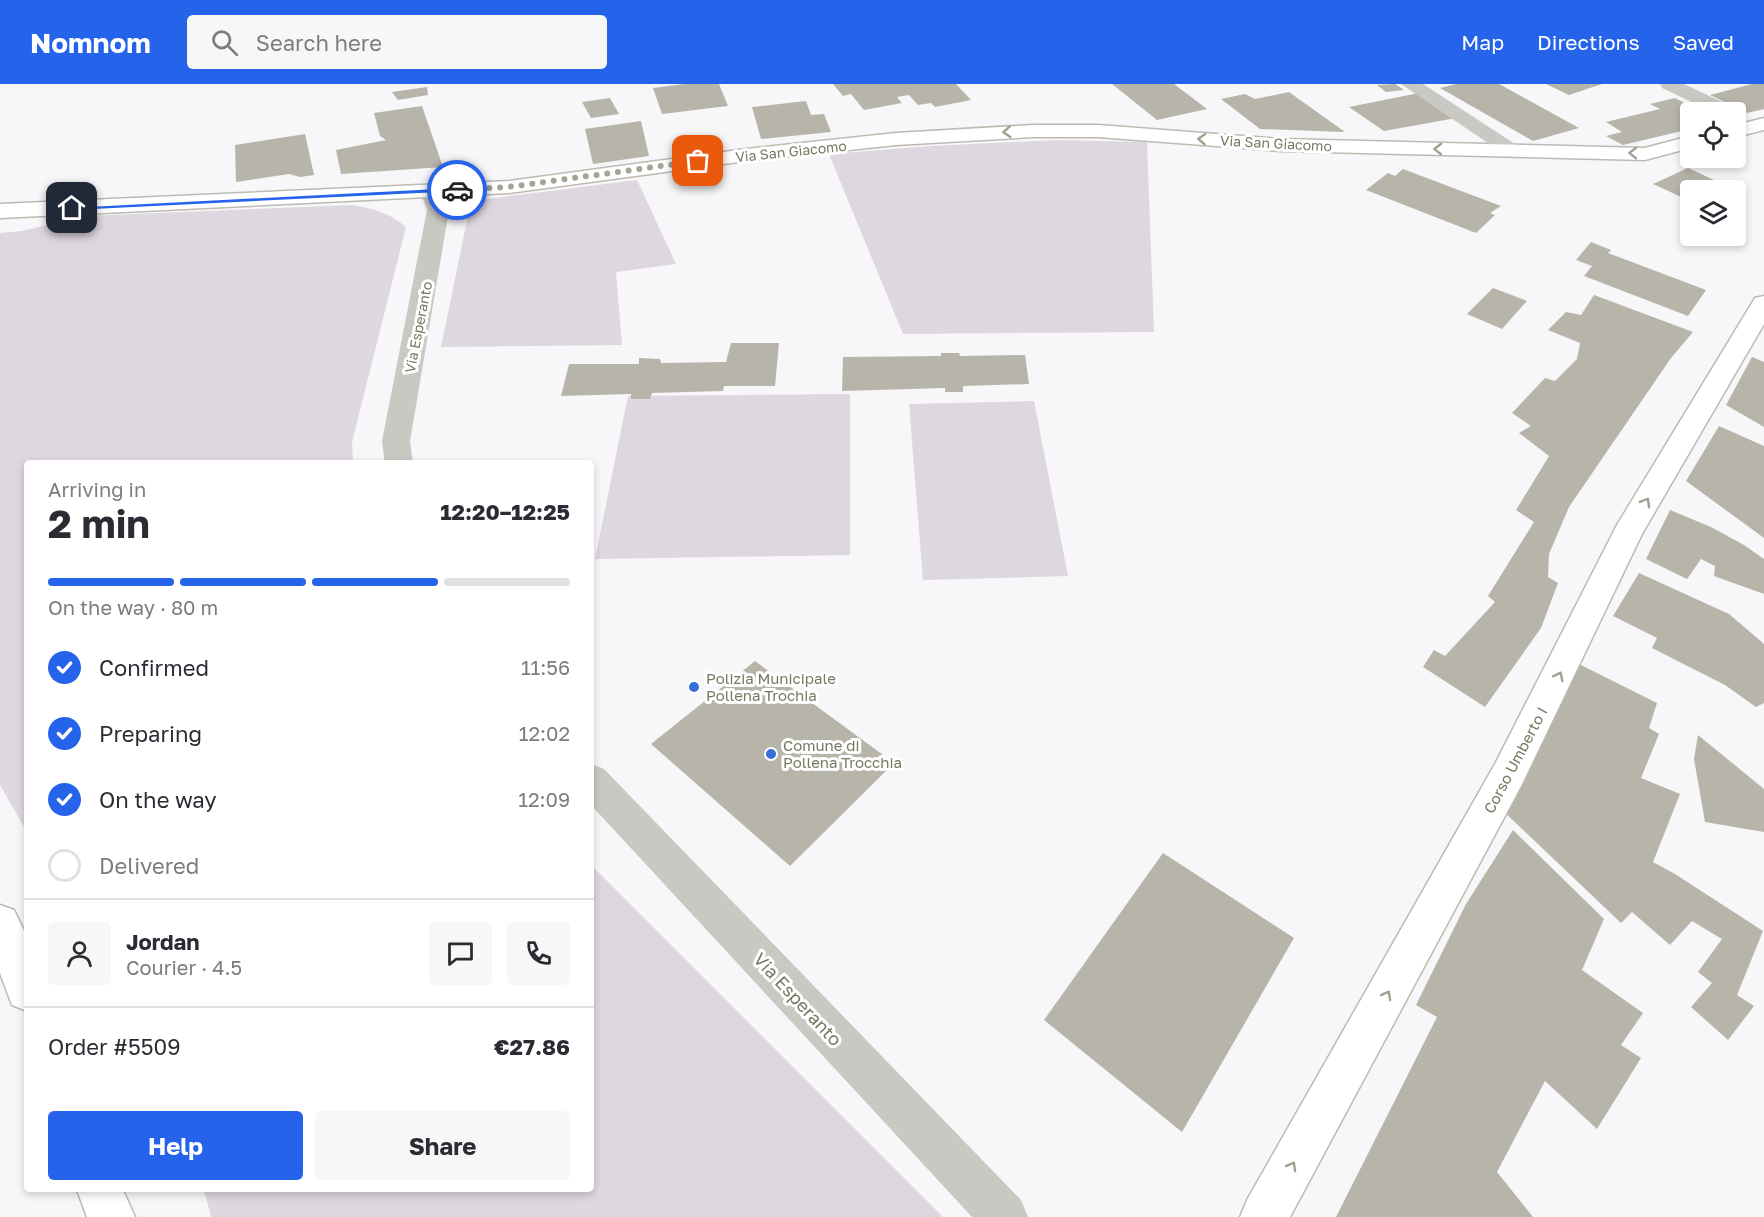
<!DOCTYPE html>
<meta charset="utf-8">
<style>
body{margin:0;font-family:"Golos Text",sans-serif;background:#f7f7f7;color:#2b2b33;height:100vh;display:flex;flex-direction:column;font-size:22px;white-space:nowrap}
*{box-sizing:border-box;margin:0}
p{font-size:20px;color:#7c7c81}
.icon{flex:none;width:33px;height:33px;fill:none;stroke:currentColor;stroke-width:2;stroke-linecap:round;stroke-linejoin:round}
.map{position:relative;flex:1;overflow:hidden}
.drawer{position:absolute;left:24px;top:376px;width:570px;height:732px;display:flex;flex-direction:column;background:#fff;border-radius:6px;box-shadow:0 3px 9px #0003}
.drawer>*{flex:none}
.controls{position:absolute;left:1680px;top:18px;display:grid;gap:12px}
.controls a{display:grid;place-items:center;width:66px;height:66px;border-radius:6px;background:#fff;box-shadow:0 3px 9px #0003;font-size:30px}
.pin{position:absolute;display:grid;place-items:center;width:51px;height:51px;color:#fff;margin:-26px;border-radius:12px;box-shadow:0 3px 9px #0006}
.courier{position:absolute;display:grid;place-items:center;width:60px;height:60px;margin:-30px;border:4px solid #2563eb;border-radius:50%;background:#fff;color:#222;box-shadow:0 2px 8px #0007}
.head em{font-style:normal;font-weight:700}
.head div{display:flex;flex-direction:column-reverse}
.head{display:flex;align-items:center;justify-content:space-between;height:102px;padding:0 24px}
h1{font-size:39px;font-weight:700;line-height:45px}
.bar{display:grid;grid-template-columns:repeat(4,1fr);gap:9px 6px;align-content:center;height:72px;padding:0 24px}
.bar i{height:8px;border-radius:4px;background:#e1e1e2}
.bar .selected{background:#2563eb}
.bar p{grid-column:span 4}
.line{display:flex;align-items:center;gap:15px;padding:0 24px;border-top:2px solid #e1e1e2}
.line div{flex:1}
.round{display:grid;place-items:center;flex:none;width:63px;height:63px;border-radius:6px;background:#f7f7f7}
ol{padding:0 24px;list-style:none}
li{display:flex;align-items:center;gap:18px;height:66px}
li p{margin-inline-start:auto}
li .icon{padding:6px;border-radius:50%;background:#2563eb;color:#fff;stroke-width:4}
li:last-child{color:#7c7c81}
li i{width:33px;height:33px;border:3px solid #e1e1e2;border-radius:50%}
.primary-button{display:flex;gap:12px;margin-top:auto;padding:12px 24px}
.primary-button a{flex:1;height:69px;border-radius:6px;background:#2563eb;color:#fff;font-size:24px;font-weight:700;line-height:69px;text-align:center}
.primary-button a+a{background:#f7f7f7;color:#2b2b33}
header{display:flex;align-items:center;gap:36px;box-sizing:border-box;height:84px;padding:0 30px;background:#2563eb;color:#fff}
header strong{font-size:28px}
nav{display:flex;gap:33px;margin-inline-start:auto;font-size:21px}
.search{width:420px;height:54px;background:#f7f7f7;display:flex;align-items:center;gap:15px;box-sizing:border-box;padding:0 21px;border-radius:6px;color:#7c7c81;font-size:22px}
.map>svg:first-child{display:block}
</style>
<header>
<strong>Nomnom</strong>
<div class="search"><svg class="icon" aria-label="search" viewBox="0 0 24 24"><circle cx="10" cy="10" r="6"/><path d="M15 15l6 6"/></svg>Search here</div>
<nav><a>Map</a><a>Directions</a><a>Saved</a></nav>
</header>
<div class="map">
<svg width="1764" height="1133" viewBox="0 0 1764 1133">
<rect width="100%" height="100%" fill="#f7f6f8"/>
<g fill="#dfd7df">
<path d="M 1057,56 L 1147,58 L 1154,248 L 903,250 L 829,70 L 931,62 Z"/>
<path d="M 637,96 L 676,180 L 616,188 L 622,261 L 441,263 L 471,117 Z"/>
<path d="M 352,121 C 372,124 390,129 406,143 L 352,358 L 353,379 L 27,380 L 27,748 L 0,701 L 0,149 L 22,147 L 85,132 Z"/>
<path d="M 850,310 L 850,471 L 595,475 L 628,312 Z"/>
<path d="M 1034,317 L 1068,492 L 923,496 L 909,320 Z"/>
<path d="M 591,781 L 943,1133 L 211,1133 L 204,1106 L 591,1106 Z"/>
</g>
<g fill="#b7b5a9">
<path d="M 684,0 L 719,0 L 728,22 L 662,30 L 653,4 Z"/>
<path d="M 833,0 L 956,0 L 971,16 L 935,23 L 931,19 L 918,21 L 909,11 L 897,13 L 902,19 L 864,26 L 851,10 L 843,12 Z"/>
<path d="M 1112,0 L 1174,0 L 1207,25 L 1157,36 Z"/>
<path d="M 1395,0 L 1404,6 L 1386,8 L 1377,1 Z"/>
<path d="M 1456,0 L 1499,0 L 1579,44 L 1533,57 L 1440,4 Z"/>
<path d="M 1546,0 L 1602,0 L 1569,11 Z"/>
<path d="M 1752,0 L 1764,0 L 1764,25 L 1747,29 L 1710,11 Z"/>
<path d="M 427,3 L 428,11 L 398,16 L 392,8 Z"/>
<path d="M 1289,8 L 1345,48 L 1260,45 L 1221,15 L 1245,10 L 1255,15 Z"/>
<path d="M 1419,9 L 1456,34 L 1384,47 L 1349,23 Z"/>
<path d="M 610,14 L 619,30 L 591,34 L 582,18 Z"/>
<path d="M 1675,14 L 1702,28 L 1690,28 L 1690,45 L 1623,61 L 1606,52 L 1622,48 L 1606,38 L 1660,25 L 1650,20 Z"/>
<path d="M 806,17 L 811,31 L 824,30 L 831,48 L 761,55 L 752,23 Z"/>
<path d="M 422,22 L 443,83 L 341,90 L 336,66 L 386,56 L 380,52 L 374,29 Z"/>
<path d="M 641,37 L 649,72 L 593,80 L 585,45 Z"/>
<path d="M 305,50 L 314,91 L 300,93 L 289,90 L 236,98 L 235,61 Z"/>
<path d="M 1688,84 L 1736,106 L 1742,109 L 1736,112 L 1736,106 L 1690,106 L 1690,117 L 1653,100 Z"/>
<path d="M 1403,85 L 1501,122 L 1490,129 L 1495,131 L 1476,149 L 1366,106 L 1388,89 L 1395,92 Z"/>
<path d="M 1591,158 L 1611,166 L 1608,169 L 1706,206 L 1688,232 L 1584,192 L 1592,182 L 1576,176 Z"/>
<path d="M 1493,204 L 1527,217 L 1502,245 L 1467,230 Z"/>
<path d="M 1594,211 L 1693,248 L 1671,274 L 1569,423 L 1549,470 L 1548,493 L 1558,499 L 1541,544 L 1485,623 L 1423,583 L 1434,566 L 1445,572 L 1495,518 L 1488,512 L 1534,438 L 1516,426 L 1549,372 L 1519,349 L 1531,342 L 1512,329 L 1545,294 L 1555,297 L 1577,275 L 1580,259 L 1548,246 L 1566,228 L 1581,231 Z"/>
<path d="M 731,259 L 779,259 L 775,302 L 724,302 L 723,307 L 652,309 L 650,315 L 631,315 L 631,310 L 561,312 L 569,280 L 639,280 L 639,274 L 660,275 L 661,279 L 726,278 Z"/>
<path d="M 941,269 L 959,269 L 960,272 L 1025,271 L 1029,300 L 963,302 L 963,308 L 945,308 L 945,304 L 842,307 L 843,273 L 941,272 Z"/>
<path d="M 1752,273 L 1764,278 L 1764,343 L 1726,321 Z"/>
<path d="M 1719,342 L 1764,362 L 1764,454 L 1686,397 Z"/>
<path d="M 1670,426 L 1711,443 L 1744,461 L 1764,475 L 1764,510 L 1714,492 L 1715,482 L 1701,475 L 1687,495 L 1646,475 Z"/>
<path d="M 1639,489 L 1729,530 L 1764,560 L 1764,619 L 1756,623 L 1725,601 L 1652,564 L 1657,554 L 1613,532 Z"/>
<path d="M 755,577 L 894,679 L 790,782 L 651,660 Z"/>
<path d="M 1579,580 L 1657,619 L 1649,644 L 1659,650 L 1641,694 L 1680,710 L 1653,778 L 1675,790 L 1763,847 L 1737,911 L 1754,922 L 1728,956 L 1691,923 L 1712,899 L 1698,888 L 1722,855 L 1692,837 L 1670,861 L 1632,828 L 1621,839 L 1500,724 Z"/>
<path d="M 1698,651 L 1764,705 L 1764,748 L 1705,738 L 1694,675 Z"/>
<path d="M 1513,746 L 1604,835 L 1582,886 L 1643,929 L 1621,961 L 1641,974 L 1597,1045 L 1545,997 L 1497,1088 L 1533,1133 L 1336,1133 L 1437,933 L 1416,921 L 1466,820 Z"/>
<path d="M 1163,769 L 1294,854 L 1182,1048 L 1044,936 Z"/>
</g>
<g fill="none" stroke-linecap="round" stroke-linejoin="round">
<g stroke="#bcbbb2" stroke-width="3">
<g id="secondary">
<path d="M 1764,34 L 1764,46 L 1736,53 L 1736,41 Z"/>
<path d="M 1033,41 L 1098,41 L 1281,55 L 1645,64 L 1690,52 L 1690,64 L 1645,76 L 1281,67 L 1098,53 L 1033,53 L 896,61 L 746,77 L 509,109 L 0,134 L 0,120 L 509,97 L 746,65 L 896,49 Z"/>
<path d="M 1764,212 L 1764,240 L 1642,450 L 1521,702 L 1290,1133 L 1240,1133 L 1247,1116 L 1495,680 L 1617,441 L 1752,219 L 1755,214 Z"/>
<path d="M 0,821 L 14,826 L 27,853 L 27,927 L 12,921 L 0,889 Z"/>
<path d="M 77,1106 L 123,1106 L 135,1133 L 87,1133 Z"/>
</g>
</g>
<g fill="#c9c8c2" fill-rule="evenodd">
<path d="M 1401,0 L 1423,0 L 1518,62 L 1521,66 L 1518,70 L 1511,72 L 1504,70 Z"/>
<path d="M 1660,0 L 1684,0 L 1735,24 L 1738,28 L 1736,31 L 1736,28 L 1713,28 L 1662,4 Z"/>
<path d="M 431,101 L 439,102 L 449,126 L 410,357 L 413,380 L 385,380 L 382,357 L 427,126 L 420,107 L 423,102 Z"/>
<path d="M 591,680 L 604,685 L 1021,1116 L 1028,1133 L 972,1133 L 591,721 Z"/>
</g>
<use href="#secondary" fill="#fff" fill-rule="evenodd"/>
</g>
<defs><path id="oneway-chevron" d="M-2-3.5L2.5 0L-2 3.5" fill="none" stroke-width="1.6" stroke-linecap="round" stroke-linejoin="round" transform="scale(1.5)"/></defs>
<g stroke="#a2a090">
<use href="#oneway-chevron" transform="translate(1007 48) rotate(176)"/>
<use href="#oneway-chevron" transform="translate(1202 55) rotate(-176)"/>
<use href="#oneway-chevron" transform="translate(1438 65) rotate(-179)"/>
<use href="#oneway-chevron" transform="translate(1633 69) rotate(-179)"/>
<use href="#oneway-chevron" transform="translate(1646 418) rotate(-60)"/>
<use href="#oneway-chevron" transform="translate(1559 592) rotate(-63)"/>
<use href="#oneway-chevron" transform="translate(1387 911) rotate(-61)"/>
<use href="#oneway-chevron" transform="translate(1292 1082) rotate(-61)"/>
</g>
<path fill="#2563eb" d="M 457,104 L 460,107 L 72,126 L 69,124 Z"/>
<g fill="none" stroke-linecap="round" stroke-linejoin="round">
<path stroke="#a6a395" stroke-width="6" stroke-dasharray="0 10.8" d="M 457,106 L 508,103 L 698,77"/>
</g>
<g fill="#336edb" stroke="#fff" stroke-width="2">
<circle cx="694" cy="603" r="6"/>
<circle cx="771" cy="670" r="6"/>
</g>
<g text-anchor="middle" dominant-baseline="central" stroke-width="6" stroke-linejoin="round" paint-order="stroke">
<g font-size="14" fill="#7a7760" stroke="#fff">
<text transform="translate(1276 59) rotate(3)">Via San Giacomo</text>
<text transform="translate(791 67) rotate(-6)">Via San Giacomo</text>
<text transform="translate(418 243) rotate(-79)">Via Esperanto</text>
</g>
<g font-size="15" fill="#7a7760" stroke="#fff" text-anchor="start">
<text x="706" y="594">Polizia Municipale<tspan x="706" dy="17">Pollena Trochia</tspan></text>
<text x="783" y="661">Comune di<tspan x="783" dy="17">Pollena Trocchia</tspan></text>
</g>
<g font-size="15" fill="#7a7760" stroke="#fff">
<text transform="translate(1515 676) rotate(-62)">Corso Umberto I</text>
</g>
<g font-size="18" fill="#7a7760" stroke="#fff">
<text transform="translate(798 915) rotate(47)">Via Esperanto</text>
</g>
</g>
</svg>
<div class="controls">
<a><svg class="icon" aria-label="locate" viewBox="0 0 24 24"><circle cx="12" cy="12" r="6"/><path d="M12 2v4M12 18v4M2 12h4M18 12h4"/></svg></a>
<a><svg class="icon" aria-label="layers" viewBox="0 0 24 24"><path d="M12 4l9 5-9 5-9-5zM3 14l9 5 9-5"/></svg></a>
</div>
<div class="pin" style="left:698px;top:77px;background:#ea580c"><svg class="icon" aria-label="bag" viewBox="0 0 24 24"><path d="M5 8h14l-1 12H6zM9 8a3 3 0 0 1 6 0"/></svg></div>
<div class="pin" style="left:72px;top:124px;background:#1f2937"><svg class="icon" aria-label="home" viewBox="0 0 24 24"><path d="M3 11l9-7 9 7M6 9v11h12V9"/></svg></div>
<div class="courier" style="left:457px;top:106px"><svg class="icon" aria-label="car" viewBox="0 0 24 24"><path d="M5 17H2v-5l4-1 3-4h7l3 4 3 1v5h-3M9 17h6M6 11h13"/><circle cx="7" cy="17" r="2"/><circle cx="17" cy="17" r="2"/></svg></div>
<section class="drawer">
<div class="head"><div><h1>2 min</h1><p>Arriving in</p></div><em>12:20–12:25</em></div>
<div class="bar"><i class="selected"></i><i class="selected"></i><i class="selected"></i><i></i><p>On the way · 80 m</p></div>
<ol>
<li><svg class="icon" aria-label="check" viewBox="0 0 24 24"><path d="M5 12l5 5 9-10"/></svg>Confirmed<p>11:56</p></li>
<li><svg class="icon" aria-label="check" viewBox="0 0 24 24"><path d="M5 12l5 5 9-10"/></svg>Preparing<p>12:02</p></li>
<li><svg class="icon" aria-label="check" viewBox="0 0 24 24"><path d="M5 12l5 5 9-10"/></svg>On the way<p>12:09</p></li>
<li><i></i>Delivered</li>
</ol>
<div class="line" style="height:108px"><a class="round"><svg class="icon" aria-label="person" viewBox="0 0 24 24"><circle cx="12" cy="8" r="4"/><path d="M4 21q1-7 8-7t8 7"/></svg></a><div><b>Jordan</b><p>Courier · 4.5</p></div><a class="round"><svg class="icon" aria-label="chat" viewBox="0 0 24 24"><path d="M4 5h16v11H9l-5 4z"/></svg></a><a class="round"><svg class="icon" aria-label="phone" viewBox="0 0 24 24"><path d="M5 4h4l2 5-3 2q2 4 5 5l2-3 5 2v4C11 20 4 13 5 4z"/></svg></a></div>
<div class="line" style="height:78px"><div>Order #5509</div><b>€27.86</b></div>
<div class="primary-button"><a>Help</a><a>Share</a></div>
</section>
</div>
